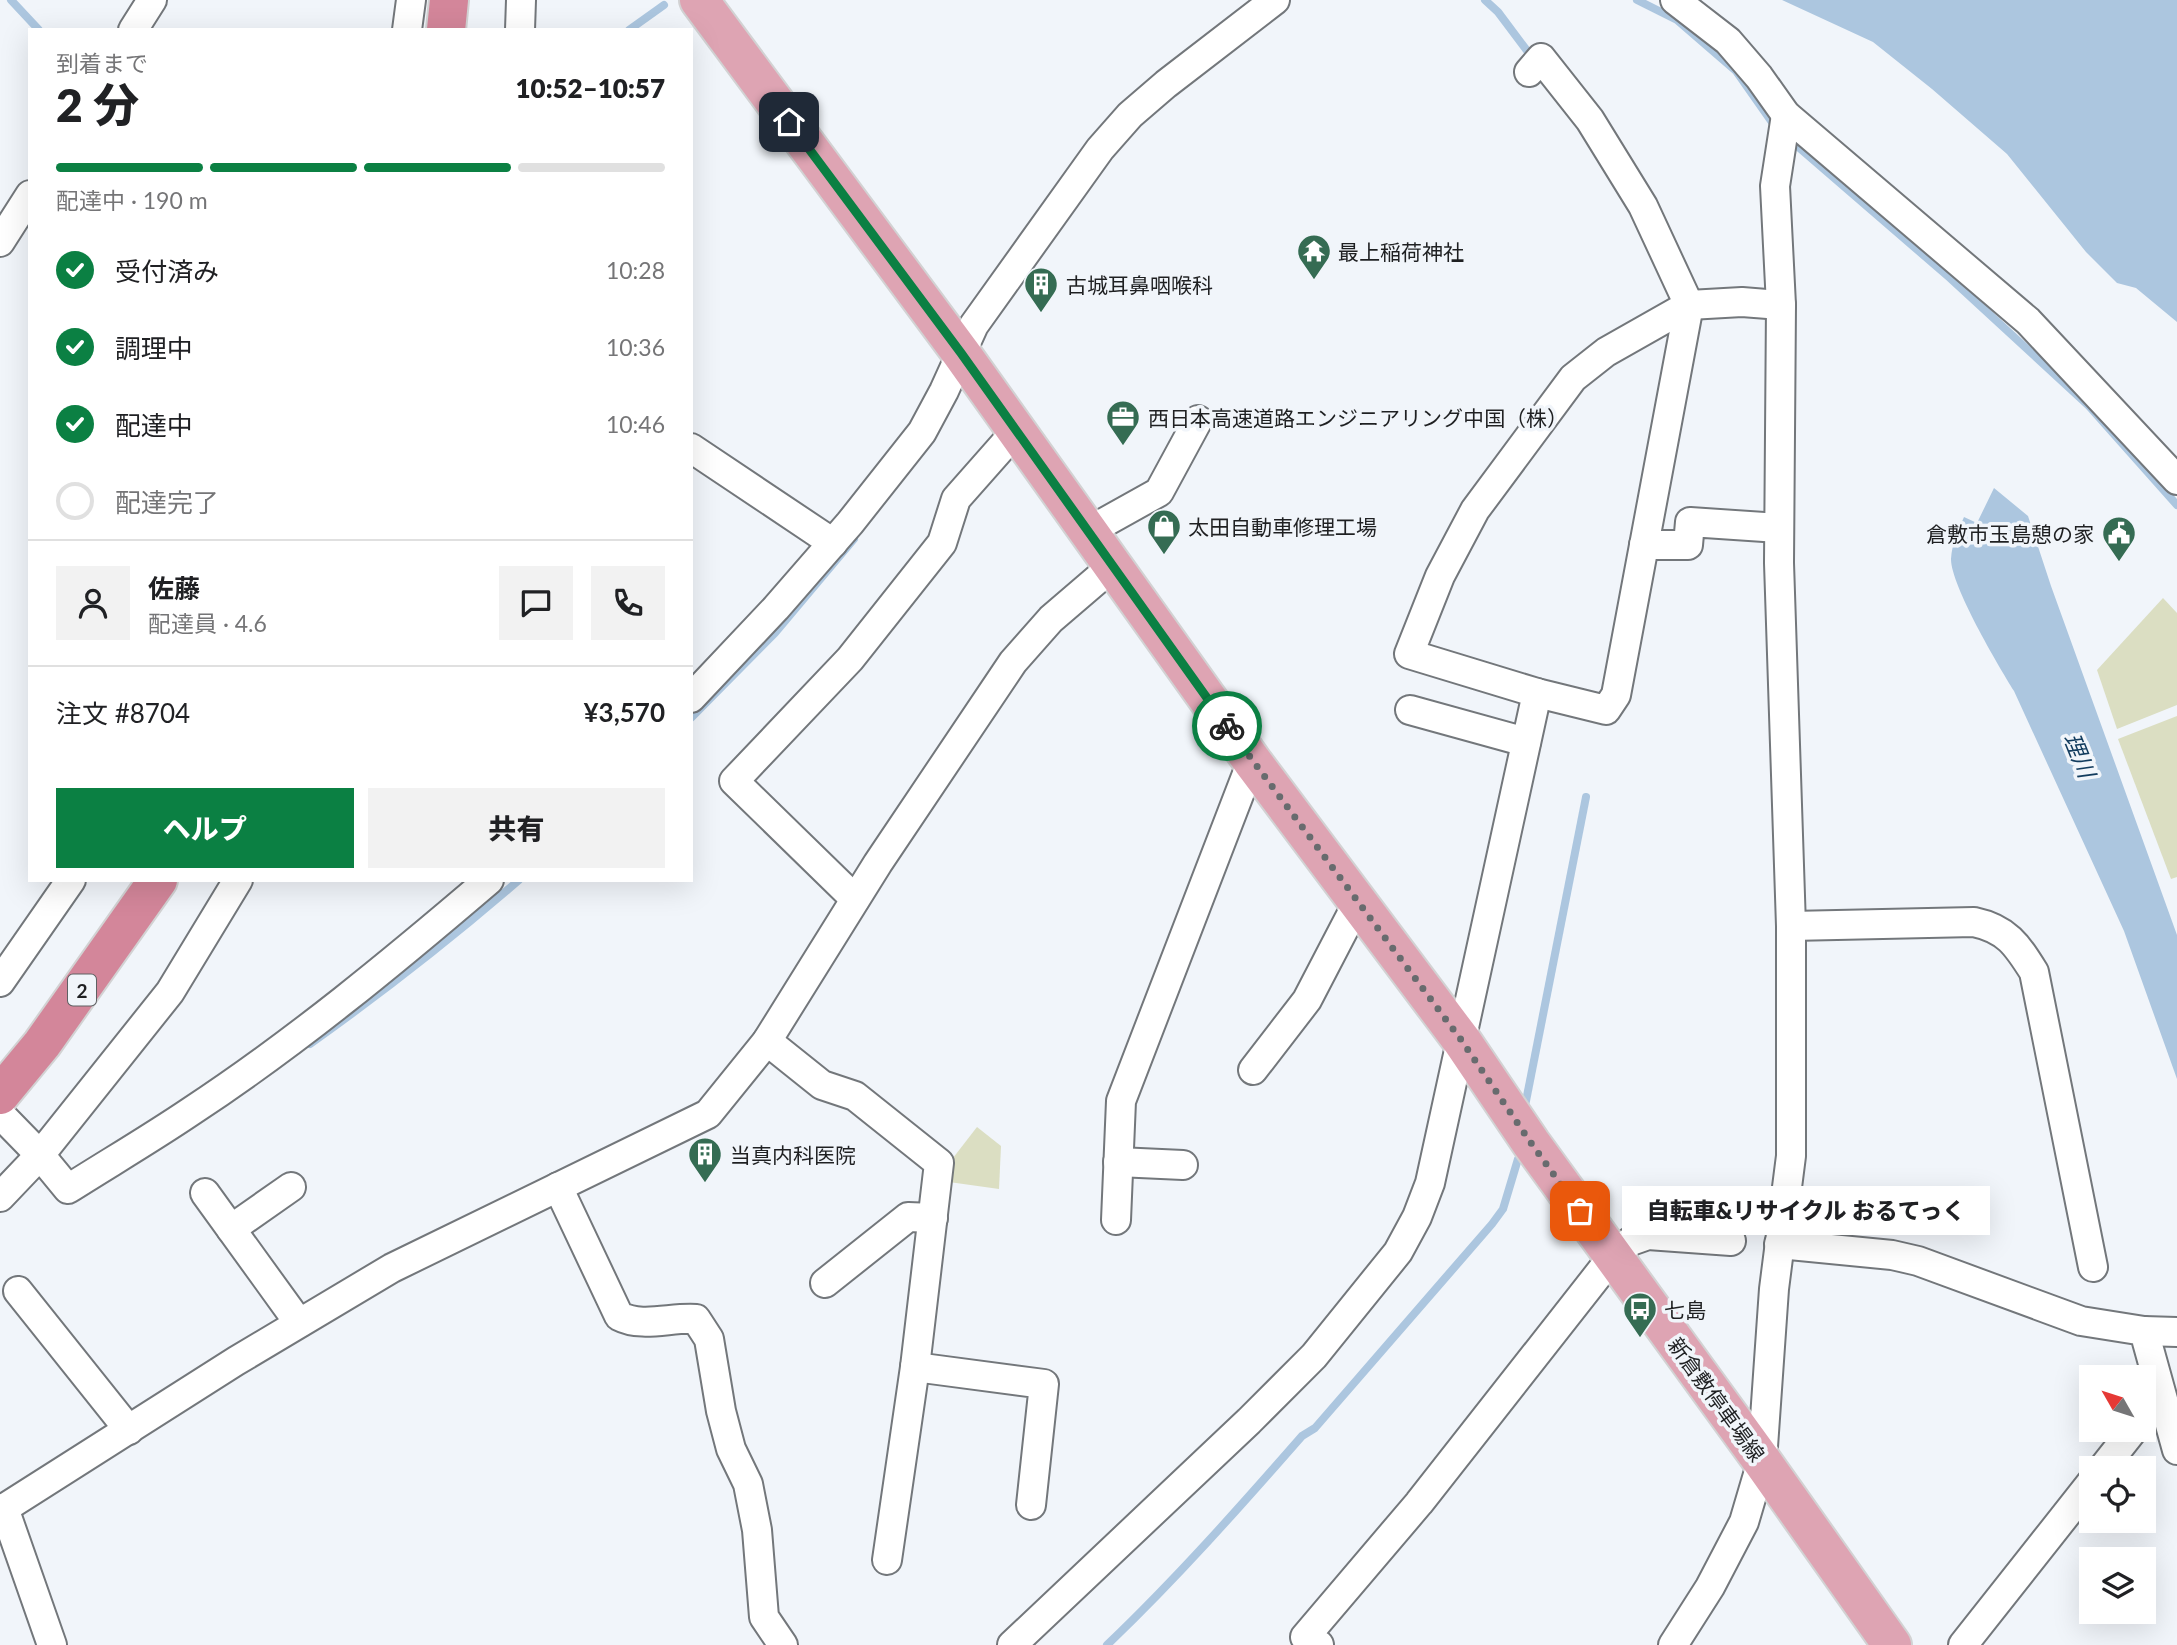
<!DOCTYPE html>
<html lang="ja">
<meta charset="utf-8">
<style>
body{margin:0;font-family:Lato,"Noto Sans JP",sans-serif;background:#f2f2f2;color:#202124;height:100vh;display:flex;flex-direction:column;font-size:26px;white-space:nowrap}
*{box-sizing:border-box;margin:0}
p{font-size:23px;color:#757577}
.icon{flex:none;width:38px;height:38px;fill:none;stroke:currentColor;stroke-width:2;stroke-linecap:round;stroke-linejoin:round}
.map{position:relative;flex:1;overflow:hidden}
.panel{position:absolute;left:28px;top:28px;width:665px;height:854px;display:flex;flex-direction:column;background:#fff;border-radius:0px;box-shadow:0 7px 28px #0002}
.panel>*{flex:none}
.needle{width:46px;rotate:309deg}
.buttons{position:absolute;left:2079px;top:1365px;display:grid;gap:14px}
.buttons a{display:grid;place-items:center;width:77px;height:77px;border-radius:0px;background:#fff;box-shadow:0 7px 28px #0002;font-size:35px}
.pin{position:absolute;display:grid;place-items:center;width:60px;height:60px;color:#fff;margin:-30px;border-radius:14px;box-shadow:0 4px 10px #0006}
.courier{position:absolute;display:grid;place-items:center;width:70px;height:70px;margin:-35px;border:5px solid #0b8043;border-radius:50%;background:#fff;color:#222;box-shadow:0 2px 9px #0007}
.bubble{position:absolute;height:49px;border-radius:0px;background:#fff;box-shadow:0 7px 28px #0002;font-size:23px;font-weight:800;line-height:49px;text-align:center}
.overview em{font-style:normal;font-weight:800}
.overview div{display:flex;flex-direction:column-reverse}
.overview{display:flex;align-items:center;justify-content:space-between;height:119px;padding:0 28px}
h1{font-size:46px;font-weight:800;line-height:52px}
.bar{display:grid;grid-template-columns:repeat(4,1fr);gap:10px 7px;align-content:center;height:84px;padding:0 28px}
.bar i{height:9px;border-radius:5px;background:#e0e0e0}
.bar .active{background:#0b8043}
.bar p{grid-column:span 4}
.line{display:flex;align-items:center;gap:18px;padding:0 28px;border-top:2px solid #e0e0e0}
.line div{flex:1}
.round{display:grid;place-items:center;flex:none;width:74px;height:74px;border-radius:0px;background:#f2f2f2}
ol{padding:0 28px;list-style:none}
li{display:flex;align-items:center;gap:21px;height:77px}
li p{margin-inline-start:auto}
li .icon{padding:7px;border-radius:50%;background:#0b8043;color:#fff;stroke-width:4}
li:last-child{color:#757577}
li i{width:38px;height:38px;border:4px solid #e0e0e0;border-radius:50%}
.cta{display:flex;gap:14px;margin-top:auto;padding:14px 28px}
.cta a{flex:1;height:80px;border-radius:0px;background:#0b8043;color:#fff;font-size:28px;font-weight:800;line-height:80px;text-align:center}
.cta a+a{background:#f2f2f2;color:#202124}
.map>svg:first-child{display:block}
</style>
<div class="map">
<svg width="2177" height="1645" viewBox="0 0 2177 1645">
<rect width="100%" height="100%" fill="#f1f5fa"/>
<g fill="#dbdec2">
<path d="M 2163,598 L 2177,613 L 2177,705 L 2117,729 L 2097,670 Z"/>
<path d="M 2177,716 L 2177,877 L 2171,879 L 2118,739 Z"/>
<path d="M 977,1127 L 1001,1146 L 999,1189 L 949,1182 L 953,1158 Z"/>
</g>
<g fill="#acc6df">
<path d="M 1782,0 L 2177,0 L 2177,322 L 2136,288 L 2117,283 L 2086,252 L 2007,154 L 1932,89 L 1873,42 Z"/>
<path d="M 1994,488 L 2028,516 L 2051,586 L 2177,935 L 2177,1079 L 2124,931 L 2014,691 C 1998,665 1951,586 1951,559 C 1952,543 1958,531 1964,517 L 1977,523 Z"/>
</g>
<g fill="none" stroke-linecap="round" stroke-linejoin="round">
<g stroke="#acc6df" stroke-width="8">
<path d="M 11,0 L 39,30"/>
<path d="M 1485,0 L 1498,12 L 1534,60"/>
<path d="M 1637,0 L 1677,20 L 1736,71 L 1776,128"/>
<path d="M 629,30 L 664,5"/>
<path d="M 1789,139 L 1950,278 L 2089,406 L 2177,505"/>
<path d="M 691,718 L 775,633 L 854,539"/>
<path d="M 310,1044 C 383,992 452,938 519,880"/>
<path d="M 1526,1101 L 1586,797"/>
<path d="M 1107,1645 C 1176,1579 1239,1508 1302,1436 L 1315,1428 L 1492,1224 L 1503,1209 L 1518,1159"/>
</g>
<g stroke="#73777b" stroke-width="32">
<g id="minor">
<path d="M 1675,0 L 1728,41 L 1759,77 L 1786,115 L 2028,321 L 2177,480"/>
<path d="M 133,30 L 152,0"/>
<path d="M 407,30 L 411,0"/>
<path d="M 520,30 L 521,0"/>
<path d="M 1529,72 L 1541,58 L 1590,120 L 1643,206 L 1689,305 L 1616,695 L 1606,710 L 1537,693"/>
<path d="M 0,242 L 30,195"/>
<path d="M 691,448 L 833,543"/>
<path d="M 1089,531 L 1159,492 L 1198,420"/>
<path d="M 1644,545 L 1688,545 L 1690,522 L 1779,528"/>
<path d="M 691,698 L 776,608 L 850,523 L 922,432 L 944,391 L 974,325 L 1100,149 L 1130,115 L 1166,84 L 1275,0"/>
<path d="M 1410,710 L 1526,742"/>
<path d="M 855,899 L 734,781 L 850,659 L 942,543 L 956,499 L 1016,431"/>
<path d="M 1791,926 L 1974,922 C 2007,929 2017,945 2034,972 L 2093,1267"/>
<path d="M 0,982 L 71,880"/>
<path d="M 767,1041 L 822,1085 L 855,1096 L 939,1163 L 915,1367 L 887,1560"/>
<path d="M 1253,1070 L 1307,1000 L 1358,902"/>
<path d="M 0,1114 L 40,1155 L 68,1189 C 109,1163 150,1139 190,1112 C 295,1043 393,962 489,880"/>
<path d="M 1118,1162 L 1183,1165"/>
<path d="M 558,1187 L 619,1316 C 642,1328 671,1317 696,1319 L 709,1339 L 721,1411 L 731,1449 L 748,1484 L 757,1530 L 764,1617 L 783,1645"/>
<path d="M 205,1193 L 299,1323"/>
<path d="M 0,1197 L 40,1155 L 170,992 L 238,880"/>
<path d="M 1116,1220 L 1121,1101 L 1252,761"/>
<path d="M 231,1229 L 291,1187"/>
<path d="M 1779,1244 L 1892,1255 L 1918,1261 L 2081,1321 L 2144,1331 L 2177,1450"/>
<path d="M 825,1283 L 908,1217 L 933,1218"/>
<path d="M 18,1291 L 129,1430"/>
<path d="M 2144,1331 L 2177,1332"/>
<path d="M 915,1367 L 1044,1384 L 1031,1505"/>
<path d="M 2103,1468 L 2133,1430"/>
<path d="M 4,1508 L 52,1645"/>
<path d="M 0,1511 L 236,1361 L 392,1268 L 708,1114 L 767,1041 L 878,863 L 1013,662 L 1051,619 L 1114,565"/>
<path d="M 1012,1645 L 1249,1421 L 1314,1356 L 1398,1252 L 1417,1217 L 1430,1183 L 1537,693 L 1409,654 L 1440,576 L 1475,510 L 1573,378 L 1606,352 L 1689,305 L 1742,302 L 1781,305"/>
<path d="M 1319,1645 L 1305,1637 L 1419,1503 L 1613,1256 L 1631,1241 L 1648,1235 L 1731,1241"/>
<path d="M 1673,1645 L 1710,1587 L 1744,1522 L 1762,1461 L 1774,1289 L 1791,1156 L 1791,926 L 1779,563 L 1781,305 L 1775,186 L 1786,115"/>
<path d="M 1963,1645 L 2091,1483"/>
</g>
</g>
<g stroke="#d2d2d3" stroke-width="42">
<path id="primary" d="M 699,0 L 961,353 L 1252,761 L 1462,1041 L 1531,1143 L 1762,1461 L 1892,1645"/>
</g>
<g stroke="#d2d2d3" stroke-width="42">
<g id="trunk">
<path d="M 446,30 L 449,0"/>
<path d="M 0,1095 L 42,1044 L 158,880"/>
</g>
</g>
<use href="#minor" stroke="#fff" stroke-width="28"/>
<use href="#primary" stroke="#dea4b3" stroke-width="38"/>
<use href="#trunk" stroke="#d3869a" stroke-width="38"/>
</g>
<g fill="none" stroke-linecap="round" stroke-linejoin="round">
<path stroke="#686b6e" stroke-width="7" stroke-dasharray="0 12.6" d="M 1227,726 L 1462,1041 L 1531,1143 L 1580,1211"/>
<path stroke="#0b8043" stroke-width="9" d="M 789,122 L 961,353 L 1227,726"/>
</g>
<defs>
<g id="temple-pin" transform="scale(1.75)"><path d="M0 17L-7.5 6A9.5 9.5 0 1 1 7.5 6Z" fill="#356c53" stroke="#f1f5fa"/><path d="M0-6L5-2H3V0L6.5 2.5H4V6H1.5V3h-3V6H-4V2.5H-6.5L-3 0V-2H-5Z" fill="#fff"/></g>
<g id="building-pin" transform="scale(1.75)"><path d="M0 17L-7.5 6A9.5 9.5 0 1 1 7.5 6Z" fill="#356c53" stroke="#f1f5fa"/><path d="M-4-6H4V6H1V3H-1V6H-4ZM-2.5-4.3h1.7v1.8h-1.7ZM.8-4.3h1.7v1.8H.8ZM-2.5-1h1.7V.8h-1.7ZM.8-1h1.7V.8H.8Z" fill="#fff"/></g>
<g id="office-pin" transform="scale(1.75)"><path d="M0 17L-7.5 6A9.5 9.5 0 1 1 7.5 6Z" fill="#356c53" stroke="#f1f5fa"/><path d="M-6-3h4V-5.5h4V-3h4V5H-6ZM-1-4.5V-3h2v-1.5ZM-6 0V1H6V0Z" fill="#fff"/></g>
<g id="shop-pin" transform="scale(1.75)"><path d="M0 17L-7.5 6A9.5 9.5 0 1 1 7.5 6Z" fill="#356c53" stroke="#f1f5fa"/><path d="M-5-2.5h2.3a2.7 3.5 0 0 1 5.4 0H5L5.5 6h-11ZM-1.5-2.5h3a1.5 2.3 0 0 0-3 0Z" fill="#fff"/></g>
<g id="civic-pin" transform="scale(1.75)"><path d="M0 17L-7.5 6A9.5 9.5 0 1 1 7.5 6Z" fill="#356c53" stroke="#f1f5fa"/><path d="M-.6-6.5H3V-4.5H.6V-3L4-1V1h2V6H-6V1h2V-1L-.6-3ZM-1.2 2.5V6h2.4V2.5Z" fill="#fff"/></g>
<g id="bus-pin" transform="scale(1.75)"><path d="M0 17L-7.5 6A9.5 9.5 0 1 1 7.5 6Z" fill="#356c53" stroke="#f1f5fa"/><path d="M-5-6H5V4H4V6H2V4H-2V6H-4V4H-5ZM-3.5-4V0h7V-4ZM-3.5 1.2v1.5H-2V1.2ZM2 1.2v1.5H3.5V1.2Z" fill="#fff"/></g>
</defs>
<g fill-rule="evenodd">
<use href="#temple-pin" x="1314" y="251"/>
<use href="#building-pin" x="1041" y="284"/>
<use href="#office-pin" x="1123" y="417"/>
<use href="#shop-pin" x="1164" y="526"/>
<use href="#civic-pin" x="2119" y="533"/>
<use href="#building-pin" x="705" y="1154"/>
<use href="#bus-pin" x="1640" y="1309"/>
</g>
<g text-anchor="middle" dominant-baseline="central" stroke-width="7" stroke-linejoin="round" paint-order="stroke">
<rect fill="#f1f5fa" stroke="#5e6063" stroke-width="2" x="68" y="974.5" width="28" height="31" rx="5"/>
<g font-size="19" font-weight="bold" fill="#1f2022">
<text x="82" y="990">2</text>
</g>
<g font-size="21" fill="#1f2022" stroke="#f1f5fa" text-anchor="start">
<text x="1338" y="251">最上稲荷神社</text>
<text x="1066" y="284">古城耳鼻咽喉科</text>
<text x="1148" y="417">西日本高速道路エンジニアリング中国（株）</text>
<text x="1188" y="526">太田自動車修理工場</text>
<text x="2094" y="533" text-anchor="end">倉敷市玉島憩の家</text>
<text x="730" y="1154">当真内科医院</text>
<text x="1664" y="1309">七島</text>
</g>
<g font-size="21" fill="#1f2022" stroke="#f1f5fa">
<text transform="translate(1717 1399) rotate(54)">新倉敷停車場線</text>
</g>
<g font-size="23" font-style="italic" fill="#123c5e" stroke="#f1f5fa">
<text transform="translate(2080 755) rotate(68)">理川</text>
</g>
</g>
</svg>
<div class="buttons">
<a><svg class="needle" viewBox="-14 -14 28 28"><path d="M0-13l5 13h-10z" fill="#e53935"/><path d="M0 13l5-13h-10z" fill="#757577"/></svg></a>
<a><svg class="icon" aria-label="locate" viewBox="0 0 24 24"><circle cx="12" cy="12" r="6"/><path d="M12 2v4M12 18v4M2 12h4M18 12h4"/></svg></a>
<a><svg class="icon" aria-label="layers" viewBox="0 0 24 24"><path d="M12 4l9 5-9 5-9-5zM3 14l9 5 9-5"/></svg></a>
</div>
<div class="pin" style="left:1580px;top:1211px;background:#ea580c"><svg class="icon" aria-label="bag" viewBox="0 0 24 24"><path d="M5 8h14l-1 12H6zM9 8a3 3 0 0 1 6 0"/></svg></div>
<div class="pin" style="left:789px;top:122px;background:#1f2937"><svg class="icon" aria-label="home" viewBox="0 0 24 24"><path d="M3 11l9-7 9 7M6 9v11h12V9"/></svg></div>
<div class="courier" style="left:1227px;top:726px"><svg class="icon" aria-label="bike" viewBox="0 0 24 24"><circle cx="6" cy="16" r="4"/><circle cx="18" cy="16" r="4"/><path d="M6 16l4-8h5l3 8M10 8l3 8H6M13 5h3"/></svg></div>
<div class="bubble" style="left:1622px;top:1186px;width:368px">自転車&amp;リサイクル おるてっく</div>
<section class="panel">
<div class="overview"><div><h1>2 分</h1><p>到着まで</p></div><em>10:52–10:57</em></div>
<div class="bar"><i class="active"></i><i class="active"></i><i class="active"></i><i></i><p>配達中 · 190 m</p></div>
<ol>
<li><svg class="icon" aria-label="check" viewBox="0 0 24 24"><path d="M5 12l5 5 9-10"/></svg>受付済み<p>10:28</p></li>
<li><svg class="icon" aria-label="check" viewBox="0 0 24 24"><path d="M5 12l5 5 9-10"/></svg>調理中<p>10:36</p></li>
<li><svg class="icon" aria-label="check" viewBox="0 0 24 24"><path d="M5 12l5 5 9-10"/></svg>配達中<p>10:46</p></li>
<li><i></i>配達完了</li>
</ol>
<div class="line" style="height:126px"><a class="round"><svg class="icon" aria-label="person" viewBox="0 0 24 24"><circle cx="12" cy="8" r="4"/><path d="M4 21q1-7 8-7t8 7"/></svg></a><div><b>佐藤</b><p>配達員 · 4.6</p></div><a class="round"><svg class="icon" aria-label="chat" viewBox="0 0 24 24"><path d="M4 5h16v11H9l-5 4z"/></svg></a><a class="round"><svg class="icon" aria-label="phone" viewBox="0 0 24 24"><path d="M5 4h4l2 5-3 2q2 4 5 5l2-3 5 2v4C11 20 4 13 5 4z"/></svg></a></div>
<div class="line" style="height:91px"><div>注文 #8704</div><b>¥3,570</b></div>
<div class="cta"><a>ヘルプ</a><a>共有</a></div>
</section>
</div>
